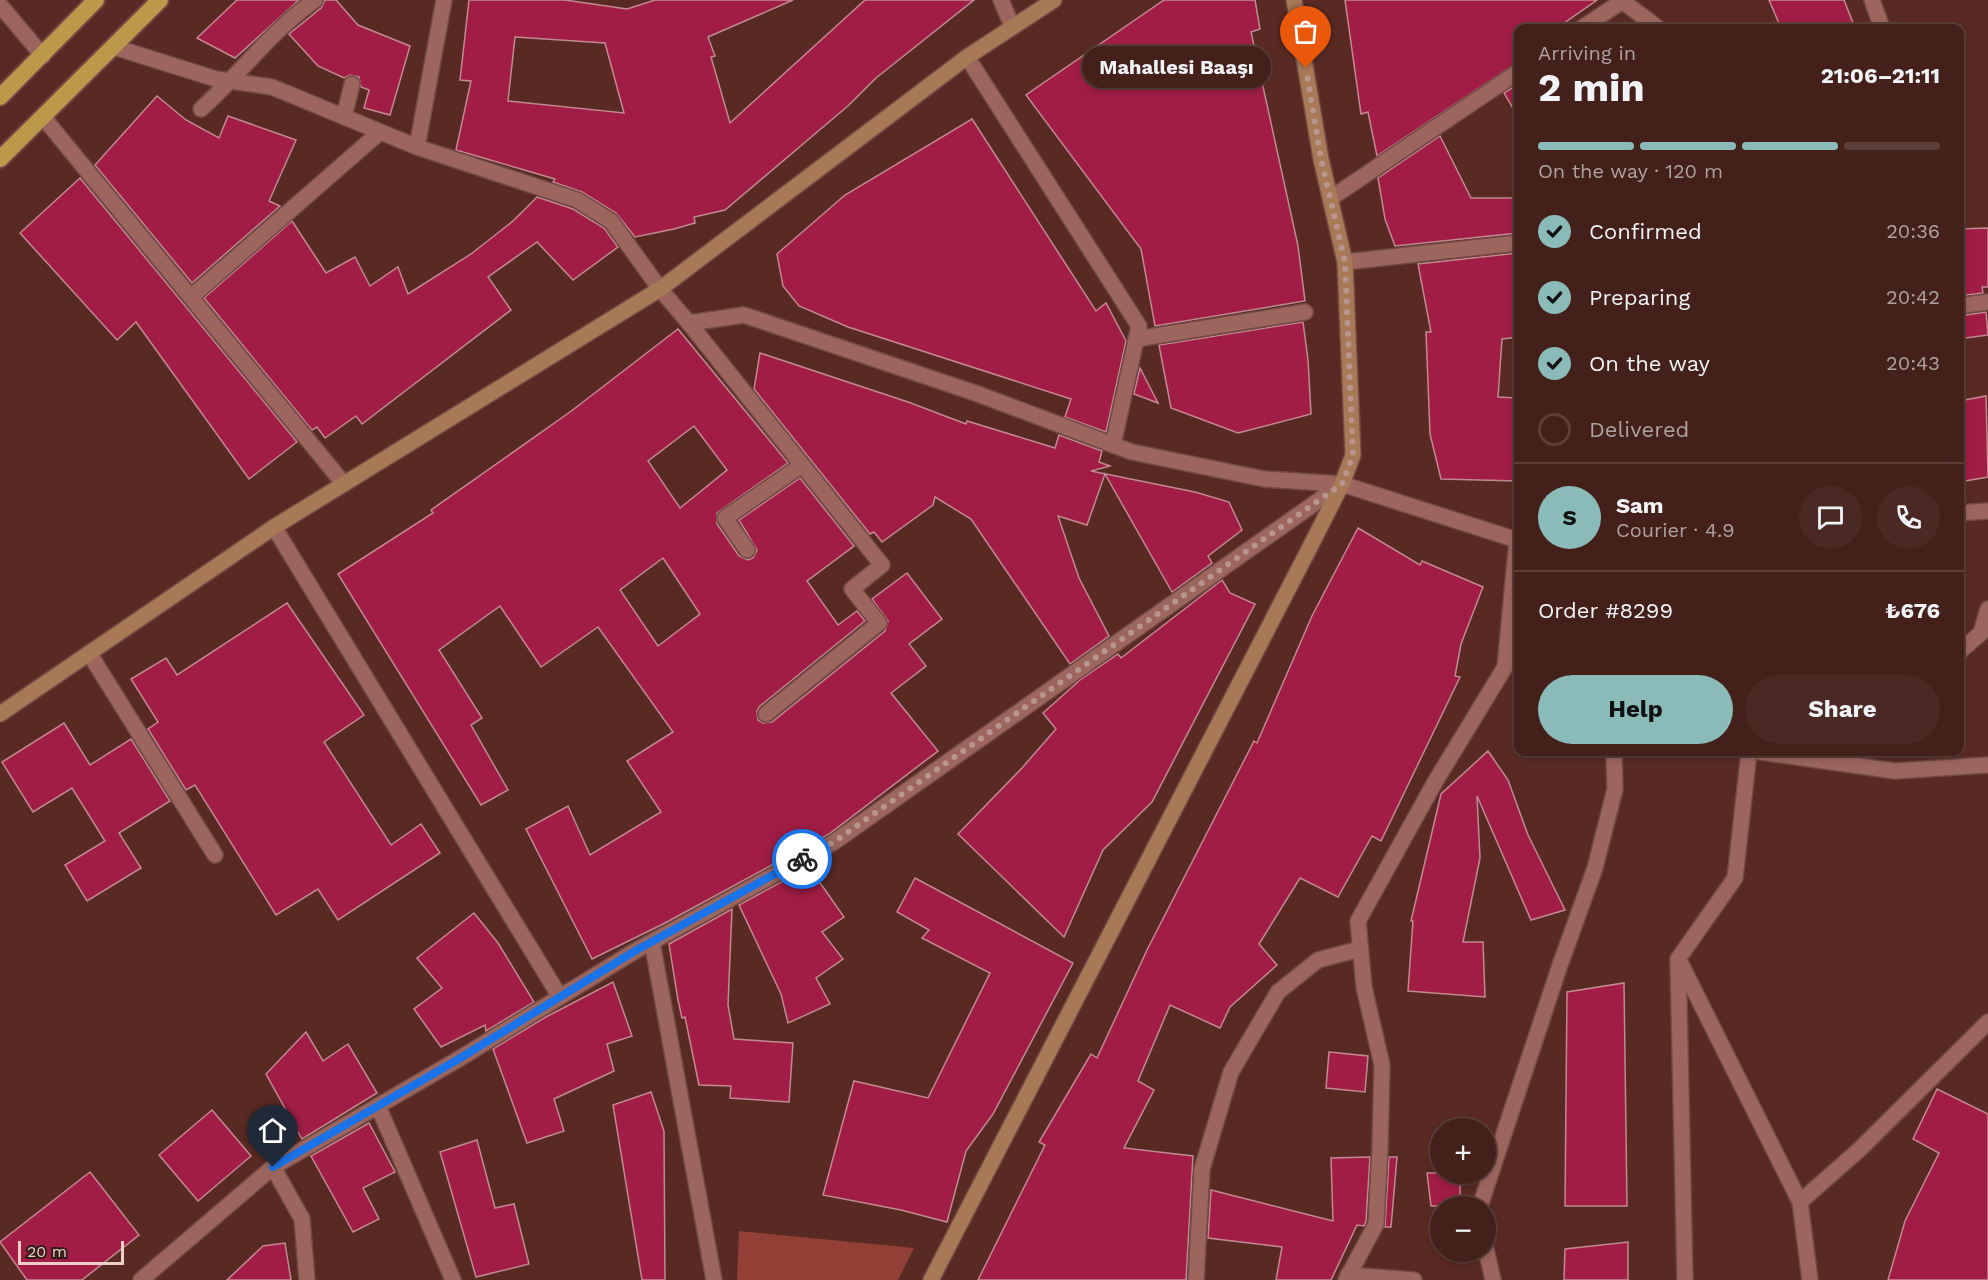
<!DOCTYPE html>
<meta charset="utf-8">
<style>
body{margin:0;font-family:"Work Sans",sans-serif;background:#4a2823;color:#f1f3f6;height:100vh;display:flex;flex-direction:column;font-size:22px;white-space:nowrap}
*{box-sizing:border-box;margin:0}
p{font-size:20px;color:#afa3a2}
.icon{flex:none;width:33px;height:33px;fill:none;stroke:currentColor;stroke-width:2;stroke-linecap:round;stroke-linejoin:round}
.map{position:relative;flex:1;overflow:hidden}
.details{position:absolute;left:1514px;top:24px;width:450px;height:732px;display:flex;flex-direction:column;background:#43201a;border-radius:12px;box-shadow:0 3px 9px #0003,0 0 0 2px #5b3e39}
.details>*{flex:none}
.controls{position:absolute;left:1430px;top:1118px;display:grid;gap:12px}
.controls a{display:grid;place-items:center;width:66px;height:66px;border-radius:50%;background:#43201a;box-shadow:0 3px 9px #0003,0 0 0 2px #5b3e39;font-size:30px}
.scale{position:absolute;left:18px;bottom:15px;width:106px;box-sizing:border-box;padding-left:6px;border:3px solid #edcec9;border-top:0;font-size:16px;line-height:21px;white-space:nowrap;color:#edcec9;-webkit-text-stroke:4px #301b17;paint-order:stroke}
.pin{position:absolute;display:grid;place-items:center;width:51px;height:51px;color:#fff;margin:-62px -26px;border-radius:50% 50% 50% 0;rotate:-45deg;box-shadow:0 0 6px #0007}
.pin .icon{rotate:45deg}
.courier{position:absolute;display:grid;place-items:center;width:60px;height:60px;margin:-30px;border:4px solid #1a73e8;border-radius:50%;background:#fff;color:#222;box-shadow:0 2px 8px #0007}
.bubble{position:absolute;height:42px;border-radius:21px;background:#43201a;box-shadow:0 3px 9px #0003,0 0 0 2px #5b3e39;font-size:20px;font-weight:700;line-height:42px;text-align:center}
.headline em{font-style:normal;font-weight:700}
.headline div{display:flex;flex-direction:column-reverse}
.headline{display:flex;align-items:center;justify-content:space-between;height:102px;padding:0 24px}
h1{font-size:39px;font-weight:700;line-height:45px}
.bar{display:grid;grid-template-columns:repeat(4,1fr);gap:9px 6px;align-content:center;height:72px;padding:0 24px}
.bar i{height:8px;border-radius:4px;background:#5b3e39}
.bar .active{background:#8bbbb9}
.bar p{grid-column:span 4}
.line{display:flex;align-items:center;gap:15px;padding:0 24px;border-top:2px solid #5b3e39}
.line div{flex:1}
.round{display:grid;place-items:center;flex:none;width:63px;height:63px;border-radius:32px;background:#4a2823}
ol{padding:0 24px;list-style:none}
li{display:flex;align-items:center;gap:18px;height:66px}
li p{margin-inline-start:auto}
li .icon{padding:6px;border-radius:50%;background:#8bbbb9;color:#111;stroke-width:4}
li:last-child{color:#afa3a2}
li i{width:33px;height:33px;border:3px solid #5b3e39;border-radius:50%}
.action{display:flex;gap:12px;margin-top:auto;padding:12px 24px}
.action a{flex:1;height:69px;border-radius:36px;background:#8bbbb9;color:#111;font-size:24px;font-weight:700;line-height:69px;text-align:center}
.action a+a{background:#4a2823;color:#f1f3f6}
.map>svg:first-child{display:block}
</style>
<div class="map">
<svg width="1988" height="1280" viewBox="0 0 1988 1280">
<rect width="100%" height="100%" fill="#592a23"/>
<path fill="#924035" d="M 739,1231 L 914,1248 L 898,1280 L 737,1280 Z"/>
<g fill="#a11d45" stroke="#c28991" stroke-width="1.5" fill-rule="evenodd">
<path d="M 237,0 L 299,0 L 235,58 L 197,38 Z"/>
<path d="M 325,0 L 336,0 L 358,25 L 410,46 L 390,115 L 364,108 L 369,90 L 361,87 L 359,77 L 350,75 L 344,78 L 318,66 L 289,34 L 321,8 Z"/>
<path d="M 469,0 L 565,0 L 627,9 L 655,0 L 793,0 L 708,37 L 715,56 L 711,57 L 730,123 L 865,0 L 974,0 L 876,78 L 849,105 L 725,210 L 694,217 L 695,223 L 674,229 L 635,237 L 616,213 L 582,192 L 553,182 L 555,179 L 456,150 L 471,81 L 460,80 ZM 515,37 L 605,43 L 624,113 L 508,101 Z"/>
<path d="M 1164,0 L 1255,0 L 1260,29 L 1251,32 L 1298,246 L 1305,301 L 1155,326 L 1141,249 L 1026,95 Z"/>
<path d="M 1345,0 L 1597,0 L 1557,28 L 1518,28 L 1518,62 L 1377,156 L 1368,112 L 1361,114 Z"/>
<path d="M 1769,0 L 1844,0 L 1855,28 L 1781,28 Z"/>
<path d="M 1518,84 L 1518,117 L 1504,93 Z"/>
<path d="M 157,96 L 186,120 L 219,138 L 228,116 L 296,140 L 269,201 L 280,206 L 192,283 L 95,165 Z"/>
<path d="M 972,119 L 1096,311 L 1106,303 L 1126,341 L 1106,432 L 1065,417 L 1071,399 L 848,327 L 799,306 L 783,286 L 777,254 L 845,195 Z"/>
<path d="M 1440,136 L 1471,198 L 1518,198 L 1518,233 L 1395,246 L 1385,219 L 1378,178 Z"/>
<path d="M 80,178 L 297,442 L 249,479 L 136,322 L 117,340 L 20,233 Z"/>
<path d="M 537,197 L 573,209 L 604,228 L 618,247 L 573,280 L 537,242 L 488,277 L 511,310 L 362,424 L 356,416 L 325,438 L 317,427 L 312,430 L 204,298 L 292,221 L 326,273 L 355,257 L 370,286 L 398,267 L 408,294 L 471,254 L 513,221 Z"/>
<path d="M 1988,228 L 1988,287 L 1982,287 L 1983,293 L 1959,296 L 1959,229 Z"/>
<path d="M 1518,253 L 1518,337 L 1502,339 L 1498,397 L 1518,398 L 1518,481 L 1441,479 L 1430,434 L 1426,332 L 1431,332 L 1418,264 Z"/>
<path d="M 1986,312 L 1988,335 L 1959,339 L 1959,316 Z"/>
<path d="M 1303,322 L 1308,360 L 1311,414 L 1238,433 L 1171,408 L 1159,345 Z"/>
<path d="M 678,329 L 788,463 L 717,513 L 717,524 L 739,556 L 748,560 L 753,558 L 757,550 L 739,520 L 800,478 L 854,546 L 807,581 L 838,625 L 857,611 L 865,621 L 760,706 L 757,711 L 758,720 L 763,723 L 772,722 L 885,631 L 888,621 L 872,599 L 907,573 L 942,619 L 909,644 L 926,666 L 891,693 L 938,751 L 829,834 L 665,923 L 592,959 L 526,829 L 568,806 L 590,855 L 661,812 L 627,761 L 673,732 L 598,627 L 541,667 L 500,606 L 439,650 L 482,718 L 471,725 L 508,790 L 481,805 L 338,574 L 433,513 L 431,510 L 570,412 ZM 694,426 L 727,470 L 680,508 L 648,461 ZM 663,558 L 700,614 L 658,646 L 620,590 Z"/>
<path d="M 760,353 L 908,402 L 966,424 L 967,421 L 1055,448 L 1059,435 L 1102,451 L 1099,462 L 1110,466 L 1091,471 L 1195,492 L 1229,502 L 1242,530 L 1208,556 L 1212,563 L 1172,592 L 1105,474 L 1087,525 L 1058,516 L 1079,578 L 1109,636 L 1070,664 L 971,519 L 935,497 L 933,505 L 882,542 L 874,532 L 870,534 L 754,389 Z"/>
<path d="M 1140,368 L 1158,403 L 1134,394 Z"/>
<path d="M 1986,396 L 1988,477 L 1959,482 L 1959,401 Z"/>
<path d="M 1358,528 L 1420,565 L 1422,561 L 1483,587 L 1461,644 L 1455,676 L 1460,677 L 1381,841 L 1372,836 L 1338,897 L 1300,878 L 1259,944 L 1277,965 L 1230,1007 L 1220,1028 L 1170,1005 L 1138,1081 L 1154,1090 L 1124,1148 L 1193,1156 L 1186,1280 L 978,1280 L 1045,1145 L 1039,1142 L 1091,1054 L 1097,1058 L 1147,950 L 1254,741 L 1257,743 L 1312,616 Z"/>
<path d="M 1222,580 L 1230,593 L 1255,604 L 1152,802 L 1103,850 L 1064,937 L 958,834 L 1022,768 L 1056,729 L 1043,713 L 1080,680 L 1118,654 L 1121,658 Z"/>
<path d="M 287,603 L 364,715 L 324,742 L 391,845 L 421,824 L 440,853 L 338,920 L 318,889 L 276,915 L 195,785 L 186,790 L 148,729 L 158,722 L 131,679 L 166,658 L 177,675 Z"/>
<path d="M 64,723 L 90,765 L 131,739 L 170,801 L 119,833 L 141,868 L 87,901 L 65,865 L 105,841 L 72,788 L 33,812 L 2,762 Z"/>
<path d="M 1488,751 L 1508,780 L 1528,835 L 1565,910 L 1531,920 L 1477,796 L 1480,858 L 1463,942 L 1483,942 L 1485,997 L 1408,991 L 1413,921 L 1411,921 L 1441,794 Z"/>
<path d="M 809,867 L 844,917 L 822,932 L 843,959 L 816,978 L 830,1004 L 788,1023 L 781,994 L 739,905 Z"/>
<path d="M 915,878 L 1073,963 L 993,1114 L 966,1151 L 947,1222 L 901,1210 L 823,1195 L 854,1081 L 928,1098 L 990,973 L 922,938 L 929,930 L 897,912 Z"/>
<path d="M 732,909 L 728,1005 L 734,1039 L 793,1043 L 789,1102 L 730,1098 L 731,1086 L 699,1085 L 685,1017 L 682,1018 L 678,1000 L 669,944 Z"/>
<path d="M 474,913 L 498,943 L 534,1002 L 486,1031 L 485,1025 L 441,1047 L 414,1009 L 442,988 L 417,958 Z"/>
<path d="M 613,982 L 632,1036 L 607,1044 L 614,1071 L 554,1099 L 564,1131 L 527,1143 L 493,1049 L 544,1018 Z"/>
<path d="M 1624,983 L 1627,1206 L 1565,1206 L 1567,992 Z"/>
<path d="M 306,1032 L 323,1061 L 348,1044 L 377,1093 L 302,1139 L 266,1074 Z"/>
<path d="M 1329,1052 L 1368,1056 L 1365,1092 L 1326,1088 Z"/>
<path d="M 1937,1089 L 1988,1114 L 1988,1280 L 1888,1280 L 1905,1221 L 1939,1153 L 1913,1139 Z"/>
<path d="M 651,1092 L 664,1131 L 665,1280 L 642,1280 L 613,1105 Z"/>
<path d="M 212,1110 L 251,1156 L 198,1201 L 159,1155 Z"/>
<path d="M 369,1123 L 395,1172 L 363,1188 L 379,1219 L 353,1232 L 311,1156 Z"/>
<path d="M 477,1140 L 495,1208 L 514,1204 L 529,1264 L 476,1277 L 440,1152 Z"/>
<path d="M 1370,1157 L 1366,1221 L 1364,1226 L 1357,1225 L 1331,1280 L 1276,1280 L 1282,1247 L 1208,1238 L 1211,1190 L 1333,1221 L 1331,1158 Z"/>
<path d="M 1389,1157 L 1397,1157 L 1391,1227 L 1385,1227 Z"/>
<path d="M 90,1172 L 139,1235 L 82,1280 L 27,1280 L 0,1242 Z"/>
<path d="M 1427,1173 L 1460,1173 L 1460,1206 L 1431,1206 Z"/>
<path d="M 1628,1242 L 1628,1280 L 1564,1280 L 1565,1249 Z"/>
<path d="M 285,1243 L 291,1280 L 227,1280 L 263,1246 Z"/>
</g>
<g fill="none" stroke-linecap="round" stroke-linejoin="round">
<g stroke="#724944" stroke-width="18">
<g id="minor">
<path d="M 1001,0 L 1012,26"/>
<path d="M 1621,0 L 1658,28"/>
<path d="M 1872,0 L 1882,28"/>
<path d="M 0,5 L 43,56"/>
<path d="M 1582,28 L 1624,0"/>
<path d="M 114,47 L 216,79 L 272,87 L 417,147 L 577,200 L 611,221 L 660,289 L 689,323 L 744,315 L 978,394 L 1132,452 L 1264,479 L 1342,484 L 834,842 L 635,951 L 457,1060 L 273,1167 L 141,1280"/>
<path d="M 967,57 L 1139,326 L 1113,445"/>
<path d="M 201,109 C 240,74 272,30 315,0"/>
<path d="M 43,117 L 344,484"/>
<path d="M 344,117 L 352,84"/>
<path d="M 417,147 L 444,0"/>
<path d="M 1331,198 L 1518,72"/>
<path d="M 1345,262 L 1518,243"/>
<path d="M 191,297 L 380,132"/>
<path d="M 1959,306 L 1988,302"/>
<path d="M 689,323 L 882,565 L 852,589 L 879,623 L 766,714"/>
<path d="M 1136,339 L 1305,312"/>
<path d="M 1342,484 L 1517,540 L 1505,667 L 1435,782 L 1358,921 L 1364,987 L 1382,1065 L 1380,1149 L 1376,1224 L 1346,1280"/>
<path d="M 1959,513 L 1988,511"/>
<path d="M 274,527 L 560,997"/>
<path d="M 747,550 L 725,518 L 802,465"/>
<path d="M 1959,652 L 1981,633 L 1988,609"/>
<path d="M 89,653 L 215,855"/>
<path d="M 1760,752 L 1895,771 L 1988,765"/>
<path d="M 652,942 L 714,1280"/>
<path d="M 1681,964 L 1800,1202 L 1810,1280"/>
<path d="M 378,1106 L 453,1280"/>
<path d="M 273,1167 L 302,1219 L 307,1280"/>
<path d="M 1800,1202 L 1860,1149 L 1988,1022"/>
<path d="M 1480,1206 L 1560,965 L 1595,868 L 1615,789 L 1614,752"/>
<path d="M 1485,1245 L 1493,1280"/>
<path d="M 1348,1275 L 1414,1280"/>
<path d="M 1196,1280 L 1202,1169 L 1231,1072 L 1278,992 L 1318,960 L 1360,949"/>
<path d="M 1685,1280 L 1678,959 L 1735,878 L 1749,752"/>
</g>
</g>
<g stroke="#724944" stroke-width="18">
<g id="secondary">
<path d="M 0,714 L 274,527 L 660,289 L 967,57 L 1054,0"/>
<path d="M 931,1280 L 1309,549 L 1342,484 L 1353,455 L 1345,262 L 1321,159 L 1294,0"/>
</g>
</g>
<g stroke="#724944" stroke-width="20">
<g id="trunk">
<path d="M 0,97 L 96,0"/>
<path d="M 0,159 L 160,0"/>
</g>
</g>
<use href="#minor" stroke="#9c665e" stroke-width="15"/>
<use href="#secondary" stroke="#a87957" stroke-width="15"/>
<use href="#trunk" stroke="#bc984b" stroke-width="16"/>
</g>
<g fill="none" stroke-linecap="round" stroke-linejoin="round">
<path stroke="#b9958f" stroke-width="6" stroke-dasharray="0 10.8" d="M 802,859 L 834,842 L 1342,484 L 1353,455 L 1345,262 L 1321,159 L 1306,68"/>
<path stroke="#1a73e8" stroke-width="8" d="M 273,1167 L 457,1060 L 635,951 L 802,859"/>
</g>
</svg>
<div class="controls">
<a>+</a>
<a>−</a>
</div>
<div class="scale">20 m</div>
<div class="pin" style="left:1306px;top:68px;background:#ea580c"><svg class="icon" aria-label="bag" viewBox="0 0 24 24"><path d="M5 8h14l-1 12H6zM9 8a3 3 0 0 1 6 0"/></svg></div>
<div class="pin" style="left:273px;top:1167px;background:#1f2937"><svg class="icon" aria-label="home" viewBox="0 0 24 24"><path d="M3 11l9-7 9 7M6 9v11h12V9"/></svg></div>
<div class="courier" style="left:802px;top:859px"><svg class="icon" aria-label="bike" viewBox="0 0 24 24"><circle cx="6" cy="16" r="4"/><circle cx="18" cy="16" r="4"/><path d="M6 16l4-8h5l3 8M10 8l3 8H6M13 5h3"/></svg></div>
<div class="bubble" style="left:1082px;top:46px;width:189px">Mahallesi Baaşı</div>
<section class="details">
<div class="headline"><div><h1>2 min</h1><p>Arriving in</p></div><em>21:06–21:11</em></div>
<div class="bar"><i class="active"></i><i class="active"></i><i class="active"></i><i></i><p>On the way · 120 m</p></div>
<ol>
<li><svg class="icon" aria-label="check" viewBox="0 0 24 24"><path d="M5 12l5 5 9-10"/></svg>Confirmed<p>20:36</p></li>
<li><svg class="icon" aria-label="check" viewBox="0 0 24 24"><path d="M5 12l5 5 9-10"/></svg>Preparing<p>20:42</p></li>
<li><svg class="icon" aria-label="check" viewBox="0 0 24 24"><path d="M5 12l5 5 9-10"/></svg>On the way<p>20:43</p></li>
<li><i></i>Delivered</li>
</ol>
<div class="line" style="height:108px"><b class="round" style="background:#8bbbb9;color:#111">S</b><div><b>Sam</b><p>Courier · 4.9</p></div><a class="round"><svg class="icon" aria-label="chat" viewBox="0 0 24 24"><path d="M4 5h16v11H9l-5 4z"/></svg></a><a class="round"><svg class="icon" aria-label="phone" viewBox="0 0 24 24"><path d="M5 4h4l2 5-3 2q2 4 5 5l2-3 5 2v4C11 20 4 13 5 4z"/></svg></a></div>
<div class="line" style="height:78px"><div>Order #8299</div><b>₺676</b></div>
<div class="action"><a>Help</a><a>Share</a></div>
</section>
</div>
